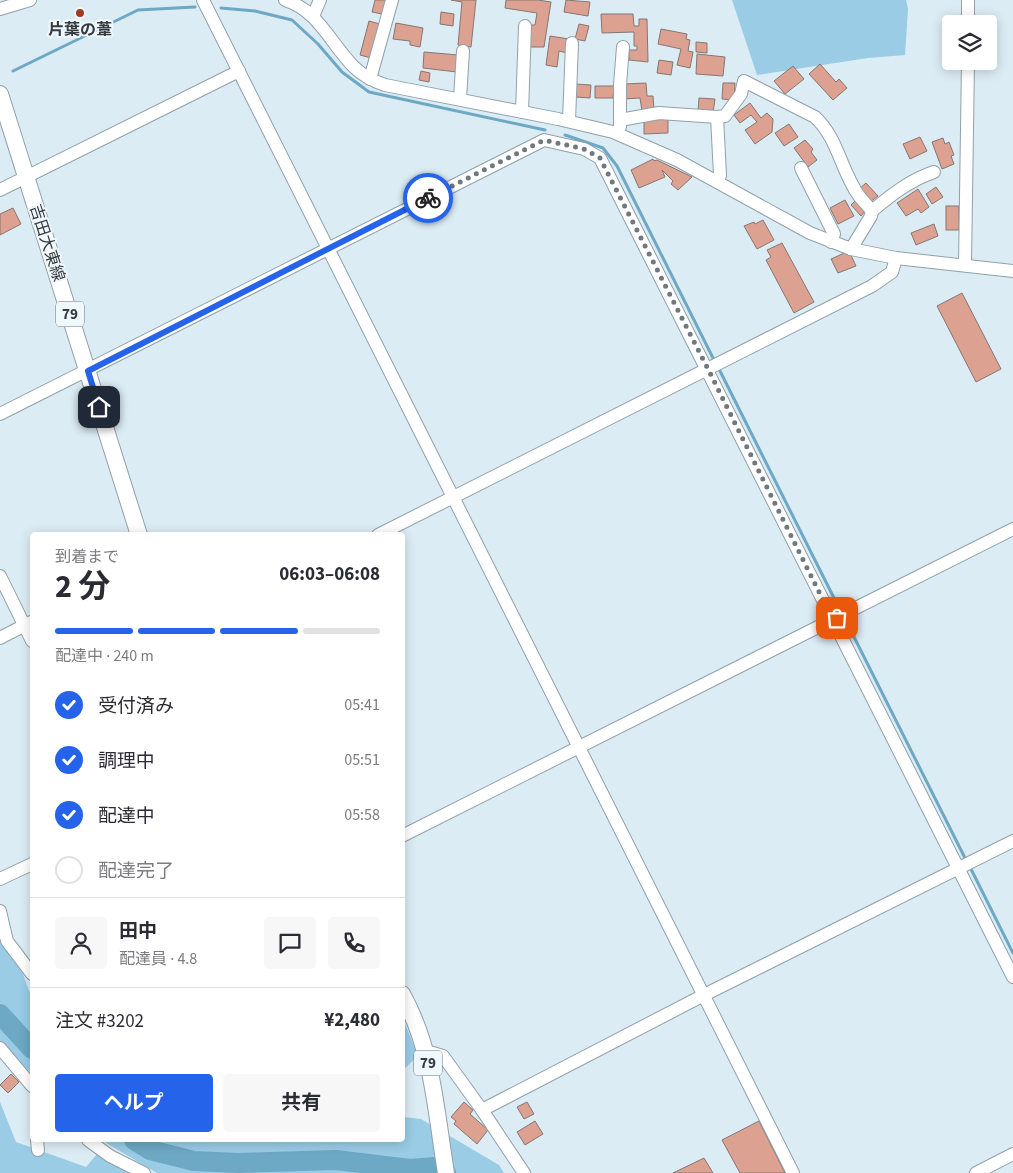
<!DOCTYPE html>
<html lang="ja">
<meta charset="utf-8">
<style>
body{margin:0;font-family:"Source Sans 3","Noto Sans JP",sans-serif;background:#f7f7f7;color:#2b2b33;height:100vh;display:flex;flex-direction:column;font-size:19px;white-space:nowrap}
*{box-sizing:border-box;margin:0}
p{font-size:16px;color:#7c7c81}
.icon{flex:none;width:28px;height:28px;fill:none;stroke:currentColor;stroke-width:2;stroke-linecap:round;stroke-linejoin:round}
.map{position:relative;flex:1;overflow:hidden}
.panel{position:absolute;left:30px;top:532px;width:375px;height:610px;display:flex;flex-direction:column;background:#fff;border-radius:5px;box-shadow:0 2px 12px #0003}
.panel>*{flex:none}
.tools{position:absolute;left:942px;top:15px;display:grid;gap:10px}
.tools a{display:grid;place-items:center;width:55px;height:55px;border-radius:5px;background:#fff;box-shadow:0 2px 12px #0003;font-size:25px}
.pin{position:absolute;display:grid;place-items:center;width:42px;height:42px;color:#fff;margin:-21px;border-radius:10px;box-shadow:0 2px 8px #0006}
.courier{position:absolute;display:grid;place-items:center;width:50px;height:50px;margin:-25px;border:4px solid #2563eb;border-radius:50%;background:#fff;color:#222;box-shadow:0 1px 6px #0007}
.headline em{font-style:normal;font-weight:700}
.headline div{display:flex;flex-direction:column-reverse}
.headline{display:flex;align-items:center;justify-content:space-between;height:85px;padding:0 25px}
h1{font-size:32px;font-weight:700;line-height:38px}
.bar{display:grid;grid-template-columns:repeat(4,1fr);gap:8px 5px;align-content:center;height:60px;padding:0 25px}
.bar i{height:6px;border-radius:4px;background:#e1e1e2}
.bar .on{background:#2563eb}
.bar p{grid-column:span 4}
.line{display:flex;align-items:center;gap:12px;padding:0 25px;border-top:1px solid #e1e1e2}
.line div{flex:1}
.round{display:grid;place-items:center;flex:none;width:52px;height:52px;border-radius:5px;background:#f7f7f7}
ol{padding:0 25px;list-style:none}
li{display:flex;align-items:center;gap:15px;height:55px}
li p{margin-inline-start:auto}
li .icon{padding:5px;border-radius:50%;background:#2563eb;color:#fff;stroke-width:4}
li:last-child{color:#7c7c81}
li i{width:28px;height:28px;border:2px solid #e1e1e2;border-radius:50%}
.cta{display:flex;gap:10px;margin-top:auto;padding:10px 25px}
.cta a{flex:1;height:58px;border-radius:5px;background:#2563eb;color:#fff;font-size:20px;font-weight:700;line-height:58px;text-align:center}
.cta a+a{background:#f7f7f7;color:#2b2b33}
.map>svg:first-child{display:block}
</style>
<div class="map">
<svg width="1013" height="1173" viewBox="0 0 1013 1173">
<rect width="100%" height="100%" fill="#dcecf5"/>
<g fill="#9acce6">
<path d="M 732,0 L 906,0 L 908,9 L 905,55 L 868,58 L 757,75 Z"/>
<path d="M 0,909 L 29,991 L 32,995 L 32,1074 L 0,1042 Z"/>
<path d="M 402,1016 L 418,1056 L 403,1070 L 402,1070 Z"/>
<path d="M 0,1102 L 16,1142 L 86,1167 L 98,1153 L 128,1173 L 0,1173 Z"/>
<path d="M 403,1117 L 421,1119 L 499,1165 L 504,1173 L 157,1173 L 101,1140 L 402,1140 Z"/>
</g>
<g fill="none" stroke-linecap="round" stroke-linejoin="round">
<g stroke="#6da8c5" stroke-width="3">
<path d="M 221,8 L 255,11 L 292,20 L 318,44 L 342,72 L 369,92 L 545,130"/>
<path d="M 13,71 L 138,10 L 195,7"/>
<path d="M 565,135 L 603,148 L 617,166 L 715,362"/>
<path d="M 718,367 L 841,612"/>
<path d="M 844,617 L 966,860"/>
<path d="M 969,865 L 1013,953"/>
</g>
<g stroke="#6da8c5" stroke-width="20">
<path d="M 0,1014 L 32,1049"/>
<path d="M 134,1140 L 150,1150 L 194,1161 L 238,1163 L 336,1160 L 410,1169 L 435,1167 L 446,1173"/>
</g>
</g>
<g fill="#dca191" stroke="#867671">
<path d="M 375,0 L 390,0 L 387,15 L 372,12 Z"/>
<path d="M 451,0 L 476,0 L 471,47 L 458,45 L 462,2 Z"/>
<path d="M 506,0 L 538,0 L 551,2 L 544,47 L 529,47 L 531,25 L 535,25 L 537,13 L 505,8 Z"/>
<path d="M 566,0 L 590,2 L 588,16 L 564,12 Z"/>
<path d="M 441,12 L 454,14 L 453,26 L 440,24 Z"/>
<path d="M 601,14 L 633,14 L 634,26 L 639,26 L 639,19 L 647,19 L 648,62 L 629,60 L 629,50 L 637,50 L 637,46 L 634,46 L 634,32 L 602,33 Z"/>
<path d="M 369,21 L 380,24 L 371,58 L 360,55 Z"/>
<path d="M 396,23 L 423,28 L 420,47 L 410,45 L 410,41 L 393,39 Z"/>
<path d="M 579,24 L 589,26 L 585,41 L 575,39 Z"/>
<path d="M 661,29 L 687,34 L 686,39 L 690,40 L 688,51 L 693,52 L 690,68 L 677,65 L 681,49 L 658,44 Z"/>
<path d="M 550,36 L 569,39 L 567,53 L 559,51 L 557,67 L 546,65 Z"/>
<path d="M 696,42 L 707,43 L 707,53 L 696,52 Z"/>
<path d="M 424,52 L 458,55 L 457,72 L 423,68 Z"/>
<path d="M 697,54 L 725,57 L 723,76 L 696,74 Z"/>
<path d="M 659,60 L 673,62 L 671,75 L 657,73 Z"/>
<path d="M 820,64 L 836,82 L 839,79 L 847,88 L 833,100 L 809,74 Z"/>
<path d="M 793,66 L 804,79 L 785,94 L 774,81 Z"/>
<path d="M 421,71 L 430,73 L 429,82 L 419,80 Z"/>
<path d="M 646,83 L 647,96 L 653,96 L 654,110 L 642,111 L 640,98 L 624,99 L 624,84 Z"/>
<path d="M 723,83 L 735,83 L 734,100 L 722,99 Z"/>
<path d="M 575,84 L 591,85 L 590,98 L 575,97 Z"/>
<path d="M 595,86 L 614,86 L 613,98 L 595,98 Z"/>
<path d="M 699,98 L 715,99 L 713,113 L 698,111 Z"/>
<path d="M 750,103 L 761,118 L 767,113 L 773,119 L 772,132 L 755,144 L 745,130 L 757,122 L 751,115 L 740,123 L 734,115 Z"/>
<path d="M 668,116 L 668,133 L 644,134 L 644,117 Z"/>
<path d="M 789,124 L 798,137 L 784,146 L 775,133 Z"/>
<path d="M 920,137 L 927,151 L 910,159 L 903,144 Z"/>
<path d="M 943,138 L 945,144 L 949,142 L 954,155 L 951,156 L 954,164 L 942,169 L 932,142 Z"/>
<path d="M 805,140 L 813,149 L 811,152 L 817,160 L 808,167 L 794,148 Z"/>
<path d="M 653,159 L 654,161 L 657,160 L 692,177 L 678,190 L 671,184 L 673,181 L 662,170 L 665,177 L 639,188 L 631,170 Z"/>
<path d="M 866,183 L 878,196 L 870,202 L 859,189 Z"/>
<path d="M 936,187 L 943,197 L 932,204 L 926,194 Z"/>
<path d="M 918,189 L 929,207 L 921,213 L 918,209 L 906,216 L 897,203 Z"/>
<path d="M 845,200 L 854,216 L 838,224 L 830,208 Z"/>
<path d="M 856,200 L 866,210 L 861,216 L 851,205 Z"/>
<rect x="946" y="206" width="13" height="24"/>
<path d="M 13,208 L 21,224 L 0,235 L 0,214 Z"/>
<path d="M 763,220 L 774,240 L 757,249 L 744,226 L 754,222 L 755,224 Z"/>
<path d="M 934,224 L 938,236 L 916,245 L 911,233 Z"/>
<path d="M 782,243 L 814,302 L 794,313 L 766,260 L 771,257 L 767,250 Z"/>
<path d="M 849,251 L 856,266 L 838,273 L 831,259 Z"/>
<path d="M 962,293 L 1001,369 L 976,382 L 937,306 Z"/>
<path d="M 11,1074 L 19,1082 L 8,1093 L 0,1085 Z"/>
<path d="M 464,1102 L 473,1110 L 470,1114 L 488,1130 L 477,1144 L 454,1124 L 456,1121 L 451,1117 Z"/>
<path d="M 527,1102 L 534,1114 L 524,1119 L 517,1107 Z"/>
<path d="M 535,1121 L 543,1134 L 525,1145 L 517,1132 Z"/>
<path d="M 759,1121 L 785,1173 L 740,1173 L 722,1140 Z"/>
<path d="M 704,1158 L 713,1173 L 673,1173 Z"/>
</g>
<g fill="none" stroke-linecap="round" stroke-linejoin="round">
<g stroke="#91a1a8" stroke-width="14">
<g id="minor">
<path d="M 203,0 L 793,1173"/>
<path d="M 285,0 C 318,10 331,44 354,67 C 363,76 373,81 385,85 L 558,119 L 613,132 L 677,160 L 810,233 L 851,249 L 896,258 L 1013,271"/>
<path d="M 0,9 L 30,0"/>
<path d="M 313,16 L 320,0"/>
<path d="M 968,24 L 968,0"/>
<path d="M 370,79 L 392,0"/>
<path d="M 460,99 L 463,51"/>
<path d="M 522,112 L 525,26"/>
<path d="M 717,117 L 725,116 L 741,94 L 744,81 L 815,117 C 838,138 841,171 859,196 C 863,201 868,206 872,211 L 871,216 L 851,249"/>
<path d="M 620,120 L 659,113 L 717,117 L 720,175 L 718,181"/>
<path d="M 569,121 L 572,43"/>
<path d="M 620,127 L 620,85 L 623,47"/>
<path d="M 801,168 L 834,234 L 831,242"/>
<path d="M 0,190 L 239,71"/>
<path d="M 872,211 C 891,195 910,180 934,172"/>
<path d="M 965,265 L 968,61"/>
<path d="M 0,414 L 544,140 L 584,149 L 600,158 L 1013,977"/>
<path d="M 378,535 L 872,286 L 892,272 L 896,258"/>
<path d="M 0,576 L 32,641"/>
<path d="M 0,638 L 31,622"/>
<path d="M 402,836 L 1013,529"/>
<path d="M 0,879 L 32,864"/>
<path d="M 0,911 L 7,941 L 32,974"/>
<path d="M 0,1048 L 32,1086"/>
<path d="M 426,1051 L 443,1056 L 482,1110 L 704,995 L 1013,841"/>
<path d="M 482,1110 L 524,1173"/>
<path d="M 37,1140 L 38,1150"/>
<path d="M 88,1140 L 110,1156 L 144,1173"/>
<path d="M 976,1173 L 1013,1154"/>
</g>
</g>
<g stroke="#91a1a8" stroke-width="18">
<g id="major">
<path d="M 0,94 L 139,535"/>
<path d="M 402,994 C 433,1049 436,1113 446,1173"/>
</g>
</g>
<use href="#minor" stroke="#fff" stroke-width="12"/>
<use href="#major" stroke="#fff" stroke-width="16"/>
</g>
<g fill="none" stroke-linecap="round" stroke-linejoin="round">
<path stroke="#6f797e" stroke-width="5" stroke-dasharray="0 9" d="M 428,198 L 544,140 L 584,149 L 600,158 L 708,369 L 833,620 L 837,618"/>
<path stroke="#2563eb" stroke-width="6" d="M 99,407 L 88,371 L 428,198"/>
</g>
<circle fill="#a43b20" stroke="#eff8fd" stroke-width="2" cx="80" cy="13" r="5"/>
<g text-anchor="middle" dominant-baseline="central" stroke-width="4" stroke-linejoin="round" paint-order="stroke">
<g fill="#eff8fd" stroke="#6d7477" stroke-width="1">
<rect x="56" y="301.5" width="28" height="25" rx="4"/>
<rect x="414" y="1050.5" width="28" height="25" rx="4"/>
</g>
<g font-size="15" font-weight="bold" fill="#353b3e">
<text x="70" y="314">79</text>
<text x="428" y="1063">79</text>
</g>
<g font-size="16" font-weight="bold" fill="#353b3e" stroke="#eff8fd">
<text x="80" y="30">片葉の葦</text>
</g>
<g font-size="16" fill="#353b3e" stroke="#eff8fd">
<text transform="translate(47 243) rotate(72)">吉田大東線</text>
</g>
</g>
</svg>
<div class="tools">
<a><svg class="icon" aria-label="layers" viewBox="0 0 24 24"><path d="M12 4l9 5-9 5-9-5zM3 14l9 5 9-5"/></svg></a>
</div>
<div class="pin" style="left:837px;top:618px;background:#ea580c"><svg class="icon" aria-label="bag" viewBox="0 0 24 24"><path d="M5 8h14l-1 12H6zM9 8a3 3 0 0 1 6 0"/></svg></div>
<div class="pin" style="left:99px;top:407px;background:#1f2937"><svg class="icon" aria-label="home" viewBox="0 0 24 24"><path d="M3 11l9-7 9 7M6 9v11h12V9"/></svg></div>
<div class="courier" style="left:428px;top:198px"><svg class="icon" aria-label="bike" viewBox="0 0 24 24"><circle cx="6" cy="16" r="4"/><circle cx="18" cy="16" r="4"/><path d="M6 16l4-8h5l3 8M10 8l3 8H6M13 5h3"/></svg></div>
<section class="panel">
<div class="headline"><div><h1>2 分</h1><p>到着まで</p></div><em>06:03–06:08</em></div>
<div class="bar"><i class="on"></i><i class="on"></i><i class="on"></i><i></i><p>配達中 · 240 m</p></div>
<ol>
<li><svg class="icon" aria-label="check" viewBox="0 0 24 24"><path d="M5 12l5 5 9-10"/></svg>受付済み<p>05:41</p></li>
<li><svg class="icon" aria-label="check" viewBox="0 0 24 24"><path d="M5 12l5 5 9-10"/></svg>調理中<p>05:51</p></li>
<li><svg class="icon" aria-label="check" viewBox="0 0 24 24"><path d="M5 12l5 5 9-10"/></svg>配達中<p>05:58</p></li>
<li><i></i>配達完了</li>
</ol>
<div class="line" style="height:90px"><a class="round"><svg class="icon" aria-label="person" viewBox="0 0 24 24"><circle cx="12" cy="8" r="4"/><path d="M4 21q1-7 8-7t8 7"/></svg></a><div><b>田中</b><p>配達員 · 4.8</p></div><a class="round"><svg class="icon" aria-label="chat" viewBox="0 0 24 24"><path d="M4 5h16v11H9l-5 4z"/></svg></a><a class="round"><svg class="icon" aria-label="phone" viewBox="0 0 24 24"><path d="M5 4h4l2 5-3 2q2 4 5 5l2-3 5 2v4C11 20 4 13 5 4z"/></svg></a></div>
<div class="line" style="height:65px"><div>注文 #3202</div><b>¥2,480</b></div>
<div class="cta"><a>ヘルプ</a><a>共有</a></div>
</section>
</div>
